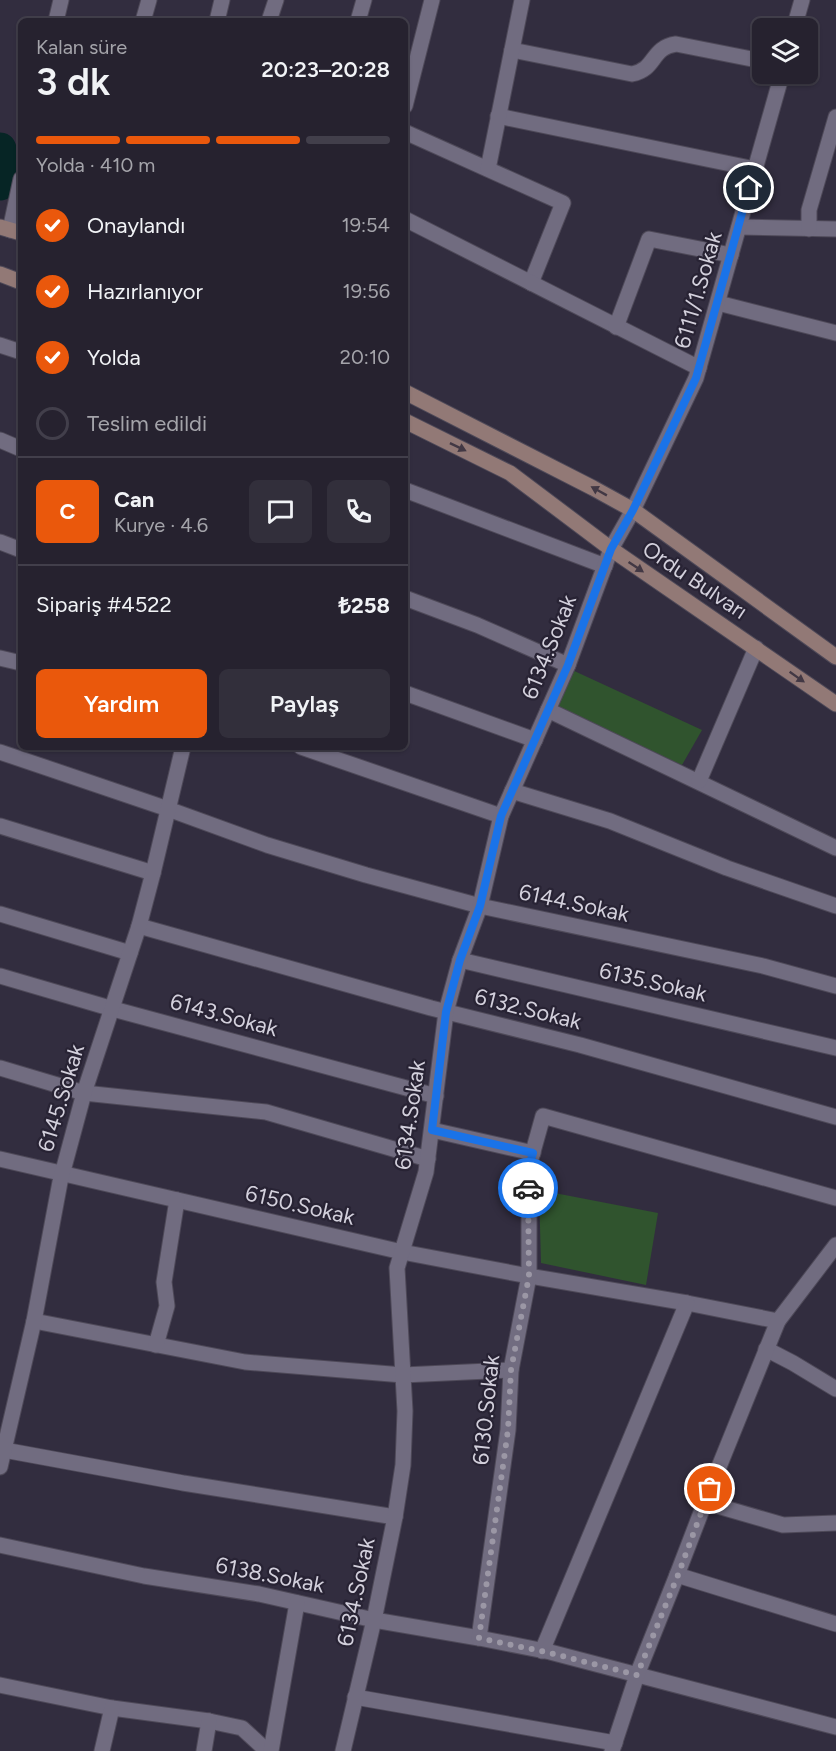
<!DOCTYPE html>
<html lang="tr">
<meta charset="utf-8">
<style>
body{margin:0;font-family:Figtree,sans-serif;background:#322f3b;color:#f1f3f6;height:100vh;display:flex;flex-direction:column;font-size:22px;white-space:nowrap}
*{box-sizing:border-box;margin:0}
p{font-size:20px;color:#a4a4aa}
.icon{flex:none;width:33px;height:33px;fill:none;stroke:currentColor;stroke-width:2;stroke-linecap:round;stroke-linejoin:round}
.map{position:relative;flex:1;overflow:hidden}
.details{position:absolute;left:18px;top:18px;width:390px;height:732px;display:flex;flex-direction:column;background:#26222f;border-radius:9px;box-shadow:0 2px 4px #0004,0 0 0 2px #423f4b}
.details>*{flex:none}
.fabs{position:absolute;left:752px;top:18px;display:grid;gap:12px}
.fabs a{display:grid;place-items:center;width:66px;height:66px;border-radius:9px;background:#26222f;box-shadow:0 2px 4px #0004,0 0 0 2px #423f4b;font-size:30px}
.pin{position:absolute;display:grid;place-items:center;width:51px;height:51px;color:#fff;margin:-26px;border:3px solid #fff;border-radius:50%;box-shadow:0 2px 6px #0007}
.courier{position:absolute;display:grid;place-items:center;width:60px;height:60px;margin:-30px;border:4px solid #1a73e8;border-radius:50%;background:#fff;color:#222;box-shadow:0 2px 8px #0007}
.summary em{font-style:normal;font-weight:600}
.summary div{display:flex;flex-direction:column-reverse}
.summary{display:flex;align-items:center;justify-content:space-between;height:102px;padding:0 18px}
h1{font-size:39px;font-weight:600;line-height:45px}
.bar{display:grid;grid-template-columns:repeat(4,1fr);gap:9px 6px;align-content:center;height:72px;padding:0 18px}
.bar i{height:8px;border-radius:4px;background:#423f4b}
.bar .selected{background:#ea580c}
.bar p{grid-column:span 4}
.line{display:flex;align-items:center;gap:15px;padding:0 18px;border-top:2px solid #423f4b}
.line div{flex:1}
.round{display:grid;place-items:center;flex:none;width:63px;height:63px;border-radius:9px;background:#322f3b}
ol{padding:0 18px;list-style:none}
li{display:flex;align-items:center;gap:18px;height:66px}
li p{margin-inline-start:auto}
li .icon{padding:6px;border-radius:50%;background:#ea580c;color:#fff;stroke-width:4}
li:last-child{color:#a4a4aa}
li i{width:33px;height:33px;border:3px solid #423f4b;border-radius:50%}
.action{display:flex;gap:12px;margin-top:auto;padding:12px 18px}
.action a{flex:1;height:69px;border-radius:9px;background:#ea580c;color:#fff;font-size:24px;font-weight:600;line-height:69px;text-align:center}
.action a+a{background:#322f3b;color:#f1f3f6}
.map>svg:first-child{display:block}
</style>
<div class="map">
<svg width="836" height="1751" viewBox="0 0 836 1751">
<rect width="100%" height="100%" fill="#322d3f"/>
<g fill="#30542e">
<path d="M 570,669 L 702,730 L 682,765 L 553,707 Z"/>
<path d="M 539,1190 L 658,1213 L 646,1285 L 541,1263 Z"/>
</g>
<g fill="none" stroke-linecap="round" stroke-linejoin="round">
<path stroke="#062525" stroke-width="33" d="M 0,149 L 4,178 L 0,184"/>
<g stroke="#4e4958" stroke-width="17">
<g id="minor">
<path d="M 56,21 L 61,0"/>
<path d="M 143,21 L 149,0"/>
<path d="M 217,21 L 222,0"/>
<path d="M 269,21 L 276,0"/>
<path d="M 358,21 L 364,0"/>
<path d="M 794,28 L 802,0"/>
<path d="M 512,50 L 632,74 C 657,69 650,48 676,44 L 762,61"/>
<path d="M 405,106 L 432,0"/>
<path d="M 498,116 L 755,169"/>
<path d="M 405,132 L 563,203 L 531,283"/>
<path d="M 488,169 L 522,0"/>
<path d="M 405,219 L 699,368"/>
<path d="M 739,227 L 836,229"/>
<path d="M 809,229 L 809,210 L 836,117"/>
<path d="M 10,230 L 21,179"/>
<path d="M 718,303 L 836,333"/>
<path d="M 616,327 L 649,239 L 731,255"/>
<path d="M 0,345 L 21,352"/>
<path d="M 0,440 L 21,449"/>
<path d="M 405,490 L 605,566"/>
<path d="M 0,542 L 21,550"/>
<path d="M 405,598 L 477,625 L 568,665"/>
<path d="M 0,658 L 21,663"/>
<path d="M 405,693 L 535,740"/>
<path d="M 548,710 L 836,848"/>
<path d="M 301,747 L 501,816"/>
<path d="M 0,752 L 168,809 L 267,845 L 366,875 L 480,906 L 763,966 L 836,986"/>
<path d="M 699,781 L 756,648"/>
<path d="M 512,791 L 610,821 L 727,868 L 836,906"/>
<path d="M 0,826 L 153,873"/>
<path d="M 0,914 L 130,953"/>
<path d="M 139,926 L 431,1008 L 580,1045 L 836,1117"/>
<path d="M 460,960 L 836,1048"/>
<path d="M 0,976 L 113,1009 L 436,1096"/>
<path d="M 0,1068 L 84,1093 L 266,1112 L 428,1159"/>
<path d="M 432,1130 L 533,1153"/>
<path d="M 0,1159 L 402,1252 L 529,1276 L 687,1303 L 778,1321"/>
<path d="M 34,1321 L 245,1362 L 403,1375 L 511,1370"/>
<path d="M 156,1345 L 167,1306 L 164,1282 L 177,1200"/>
<path d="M 766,1349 L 793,1363 L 836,1389"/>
<path d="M 4,1450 L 183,1483 L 395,1517"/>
<path d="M 0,1467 L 34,1321 L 60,1182 L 84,1093 L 139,926 L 153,873 L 183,747"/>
<path d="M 704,1502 L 783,1525 L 836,1523"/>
<path d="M 0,1545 L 144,1576 L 259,1594 L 374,1620 L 479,1638 L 550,1652 L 836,1727"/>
<path d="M 677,1575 L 836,1624"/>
<path d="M 479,1638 L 508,1430 L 511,1370 L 529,1276 L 529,1166 L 543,1116 L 836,1198"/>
<path d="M 542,1651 L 687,1303"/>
<path d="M 0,1685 L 112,1708 L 209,1721 L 242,1728 L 267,1751"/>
<path d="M 355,1697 L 615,1743"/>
<path d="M 102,1751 L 112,1708"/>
<path d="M 204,1751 L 209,1721"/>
<path d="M 271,1751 L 297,1603"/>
<path d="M 343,1751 L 374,1620 L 395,1517 L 403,1465 L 405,1411 L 397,1268 L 426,1172 L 446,1012 L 460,960 L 480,906 L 501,816 L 568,665 L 611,549 L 633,510 L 696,378 L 782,74"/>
<path d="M 612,1751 L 637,1675 L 677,1575 L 710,1489 L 778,1321 L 836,1245"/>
</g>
</g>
<g stroke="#4e4958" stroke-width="17">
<g id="secondary">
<path d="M 0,227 L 21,233"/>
<path d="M 0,274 L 21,282"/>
<path d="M 405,392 L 593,488 L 633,510 L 836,657"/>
<path d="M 405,421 L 510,473 L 611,549 L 836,704"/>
</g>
</g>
<use href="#minor" stroke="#716c80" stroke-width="15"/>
<use href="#secondary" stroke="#927976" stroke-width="15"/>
</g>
<defs><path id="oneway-solid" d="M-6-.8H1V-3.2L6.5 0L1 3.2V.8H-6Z" transform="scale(1.5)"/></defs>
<g fill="#423844">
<use href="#oneway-solid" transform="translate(458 447) rotate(26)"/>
<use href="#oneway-solid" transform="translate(599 491) rotate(-151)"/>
<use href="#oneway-solid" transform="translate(636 567) rotate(34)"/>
<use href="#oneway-solid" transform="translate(797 677) rotate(35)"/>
</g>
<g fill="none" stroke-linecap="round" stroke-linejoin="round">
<path stroke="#9b97a5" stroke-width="6" stroke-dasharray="0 10.8" d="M 528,1188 L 529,1276 L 511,1370 L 508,1430 L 479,1638 L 550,1653 L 637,1675 L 678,1575 L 710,1489"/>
<path stroke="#1a73e8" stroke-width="8" d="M 528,1188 L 529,1166 L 533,1153 L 432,1130 L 446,1012 L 460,960 L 480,906 L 501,816 L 568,665 L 611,549 L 633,510 L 696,378 L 749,188"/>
</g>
<g text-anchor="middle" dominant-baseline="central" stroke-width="4.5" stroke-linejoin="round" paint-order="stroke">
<g font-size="22" fill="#d3d0dc" stroke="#282334">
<text transform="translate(698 290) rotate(-74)">6111/1.Sokak</text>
<text transform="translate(695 580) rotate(34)">Ordu Bulvarı</text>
<text transform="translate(549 647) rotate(-68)">6134.Sokak</text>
<text transform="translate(574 903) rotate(12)">6144.Sokak</text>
<text transform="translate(653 982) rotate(13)">6135.Sokak</text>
<text transform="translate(528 1009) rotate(14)">6132.Sokak</text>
<text transform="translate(224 1015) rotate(15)">6143.Sokak</text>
<text transform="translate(61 1098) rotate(-73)">6145.Sokak</text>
<text transform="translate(410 1115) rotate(-82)">6134.Sokak</text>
<text transform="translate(300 1205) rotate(13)">6150.Sokak</text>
<text transform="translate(486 1410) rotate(-84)">6130.Sokak</text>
<text transform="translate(270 1575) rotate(11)">6138.Sokak</text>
<text transform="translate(356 1592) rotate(-78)">6134.Sokak</text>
</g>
</g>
</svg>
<div class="fabs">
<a><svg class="icon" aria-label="layers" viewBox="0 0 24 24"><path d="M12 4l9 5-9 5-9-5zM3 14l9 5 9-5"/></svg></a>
</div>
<div class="pin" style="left:710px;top:1489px;background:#ea580c"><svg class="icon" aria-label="bag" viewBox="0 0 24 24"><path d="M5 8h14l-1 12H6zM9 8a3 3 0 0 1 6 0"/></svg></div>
<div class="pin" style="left:749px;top:188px;background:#1f2937"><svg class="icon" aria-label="home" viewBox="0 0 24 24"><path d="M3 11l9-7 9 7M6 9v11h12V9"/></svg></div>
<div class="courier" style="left:528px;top:1188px"><svg class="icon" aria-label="car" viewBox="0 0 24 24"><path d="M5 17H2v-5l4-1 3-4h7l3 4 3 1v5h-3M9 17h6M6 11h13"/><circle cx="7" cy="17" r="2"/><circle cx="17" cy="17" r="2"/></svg></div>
<section class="details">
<div class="summary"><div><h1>3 dk</h1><p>Kalan süre</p></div><em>20:23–20:28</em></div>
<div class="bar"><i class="selected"></i><i class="selected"></i><i class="selected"></i><i></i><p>Yolda · 410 m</p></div>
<ol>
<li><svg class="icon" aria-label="check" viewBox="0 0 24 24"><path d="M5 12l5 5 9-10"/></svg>Onaylandı<p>19:54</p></li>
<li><svg class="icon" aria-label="check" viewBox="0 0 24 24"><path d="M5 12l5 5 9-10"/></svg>Hazırlanıyor<p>19:56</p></li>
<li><svg class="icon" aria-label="check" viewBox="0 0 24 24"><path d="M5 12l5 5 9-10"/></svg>Yolda<p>20:10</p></li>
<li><i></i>Teslim edildi</li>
</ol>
<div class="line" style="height:108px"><b class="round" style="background:#ea580c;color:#fff">C</b><div><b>Can</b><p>Kurye · 4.6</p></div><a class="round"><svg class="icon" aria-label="chat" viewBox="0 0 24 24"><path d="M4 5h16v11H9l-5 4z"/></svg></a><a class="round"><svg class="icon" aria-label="phone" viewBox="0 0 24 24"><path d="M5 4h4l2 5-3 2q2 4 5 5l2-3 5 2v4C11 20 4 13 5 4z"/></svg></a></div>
<div class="line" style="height:78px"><div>Sipariş #4522</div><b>₺258</b></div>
<div class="action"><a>Yardım</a><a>Paylaş</a></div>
</section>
</div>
